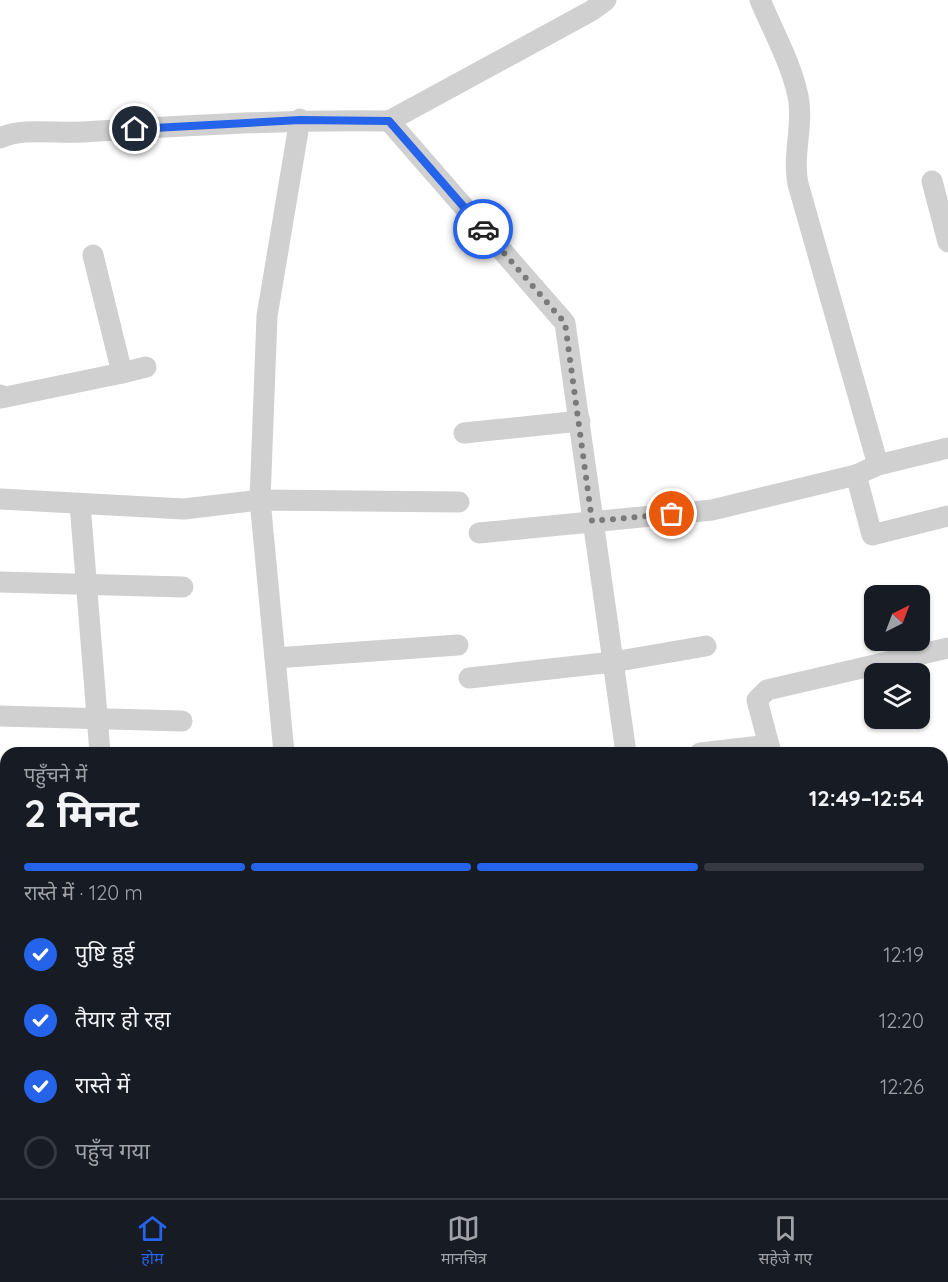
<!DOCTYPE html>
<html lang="hi">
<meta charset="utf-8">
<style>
body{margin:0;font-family:Quicksand,"Noto Sans Devanagari",sans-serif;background:#242831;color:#f1f3f6;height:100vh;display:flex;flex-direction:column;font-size:22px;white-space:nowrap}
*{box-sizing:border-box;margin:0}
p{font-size:20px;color:#9ea1a6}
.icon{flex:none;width:33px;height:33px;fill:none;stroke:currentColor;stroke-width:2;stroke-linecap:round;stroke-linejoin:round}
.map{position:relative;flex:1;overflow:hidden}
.drawer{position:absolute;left:0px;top:747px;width:948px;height:452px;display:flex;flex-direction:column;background:#171b24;border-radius:18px 18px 0 0;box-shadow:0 2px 4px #0004}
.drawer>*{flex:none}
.needle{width:39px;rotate:42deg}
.buttons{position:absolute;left:864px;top:585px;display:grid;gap:12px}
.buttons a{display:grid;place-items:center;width:66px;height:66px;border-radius:12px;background:#171b24;box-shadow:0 2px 4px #0004;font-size:30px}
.pin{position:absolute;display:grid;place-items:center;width:51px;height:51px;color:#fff;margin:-26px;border:3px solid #fff;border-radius:50%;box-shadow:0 2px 6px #0007}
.courier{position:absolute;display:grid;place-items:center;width:60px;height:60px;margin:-30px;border:4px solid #2563eb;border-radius:50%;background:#fff;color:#222;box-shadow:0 2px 8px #0007}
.overview em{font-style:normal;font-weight:700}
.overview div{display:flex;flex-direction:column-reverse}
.overview{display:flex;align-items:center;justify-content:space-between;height:102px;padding:0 24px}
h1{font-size:39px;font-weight:700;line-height:45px}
.bar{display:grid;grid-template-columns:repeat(4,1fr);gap:9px 6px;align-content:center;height:72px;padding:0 24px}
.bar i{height:8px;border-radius:4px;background:#363941}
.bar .active{background:#2563eb}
.bar p{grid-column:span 4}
ol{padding:0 24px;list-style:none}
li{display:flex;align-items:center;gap:18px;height:66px}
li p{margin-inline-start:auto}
li .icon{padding:6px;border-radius:50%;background:#2563eb;color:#fff;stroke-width:4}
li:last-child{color:#9ea1a6}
li i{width:33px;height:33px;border:3px solid #363941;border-radius:50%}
.dock{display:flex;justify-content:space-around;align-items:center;height:84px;border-top:2px solid #363941;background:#171b24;font-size:16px;color:#9ea1a6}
.dock a{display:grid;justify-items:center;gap:3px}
.dock .active{color:#2563eb}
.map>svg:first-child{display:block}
</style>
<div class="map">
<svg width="948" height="1198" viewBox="0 0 948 1198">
<rect width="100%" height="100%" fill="#fff"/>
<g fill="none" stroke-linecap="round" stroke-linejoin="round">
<g stroke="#d0d0d0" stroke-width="21">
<path d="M 606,0 L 591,11 L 389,121 L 565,323 L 626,753"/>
<path d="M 760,0 C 773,31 791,63 798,96 C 804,125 792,154 798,184 L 878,465"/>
<path d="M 0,138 C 22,127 57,134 82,132 C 184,126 286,119 389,121"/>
<path d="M 932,181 L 948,242"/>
<path d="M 122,373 L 146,367"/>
<path d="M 0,395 L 1,398 L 122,373 L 93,255"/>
<path d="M 464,433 L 580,421"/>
<path d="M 856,475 L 872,535 L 948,516"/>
<path d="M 0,499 L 184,509 L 260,500 L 459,502"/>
<path d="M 80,504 L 100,753"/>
<path d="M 479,533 L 712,510 L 856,475 L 878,465 L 948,448"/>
<path d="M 0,582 L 183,587"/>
<path d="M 275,658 L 458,645"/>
<path d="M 469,678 L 613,662 L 706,646"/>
<path d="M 0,716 L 182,721"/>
<path d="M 284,753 L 260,500 L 267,316 L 300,119"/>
<path d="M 700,753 L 769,745"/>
<path d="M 771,753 L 757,700 L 767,690 L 948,648"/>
<path d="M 942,784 L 948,784"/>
<path d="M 0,853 L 6,853"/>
<path d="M 942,919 L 948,918"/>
<path d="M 0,923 L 6,924"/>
<path d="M 942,1158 L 948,1156"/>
<path d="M 167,1192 L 168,1198"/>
<path d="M 335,1192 L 336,1198"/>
<path d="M 441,1192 L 442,1198"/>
<path d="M 543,1192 L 544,1198"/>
<path d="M 650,1192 L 651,1198"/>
<path d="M 872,1192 L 873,1198"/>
</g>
</g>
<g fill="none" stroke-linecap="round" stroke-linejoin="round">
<path stroke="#7a7a7a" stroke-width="6" stroke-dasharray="0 10.8" d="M 483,229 L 565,323 L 592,521 L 672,514"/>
<path stroke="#2563eb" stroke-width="8" d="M 135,129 L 300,120 L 389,121 L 483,229"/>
</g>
</svg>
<div class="buttons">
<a><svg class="needle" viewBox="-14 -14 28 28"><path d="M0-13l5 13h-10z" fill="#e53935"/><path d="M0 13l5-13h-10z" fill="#9ea1a6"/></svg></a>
<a><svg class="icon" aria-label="layers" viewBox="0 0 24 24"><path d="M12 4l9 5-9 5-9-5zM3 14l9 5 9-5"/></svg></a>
</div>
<div class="pin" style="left:672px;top:514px;background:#ea580c"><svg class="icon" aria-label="bag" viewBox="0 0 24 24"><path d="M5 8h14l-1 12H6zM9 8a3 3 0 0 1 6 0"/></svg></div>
<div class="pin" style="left:135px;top:129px;background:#1f2937"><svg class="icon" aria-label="home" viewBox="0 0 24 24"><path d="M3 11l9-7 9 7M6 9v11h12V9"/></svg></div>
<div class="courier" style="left:483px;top:229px"><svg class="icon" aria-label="car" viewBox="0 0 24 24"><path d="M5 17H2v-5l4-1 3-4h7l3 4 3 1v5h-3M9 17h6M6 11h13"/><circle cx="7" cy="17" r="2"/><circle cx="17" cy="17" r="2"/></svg></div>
<section class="drawer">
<div class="overview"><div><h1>2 मिनट</h1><p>पहुँचने में</p></div><em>12:49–12:54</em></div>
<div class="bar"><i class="active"></i><i class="active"></i><i class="active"></i><i></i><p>रास्ते में · 120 m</p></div>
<ol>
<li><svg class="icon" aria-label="check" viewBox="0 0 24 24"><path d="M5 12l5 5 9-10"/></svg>पुष्टि हुई<p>12:19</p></li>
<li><svg class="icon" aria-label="check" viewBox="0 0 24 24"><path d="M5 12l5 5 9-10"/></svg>तैयार हो रहा<p>12:20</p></li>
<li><svg class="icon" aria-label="check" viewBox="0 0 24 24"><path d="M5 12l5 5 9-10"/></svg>रास्ते में<p>12:26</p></li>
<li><i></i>पहुँच गया</li>
</ol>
</section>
</div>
<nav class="dock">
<a class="active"><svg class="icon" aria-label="home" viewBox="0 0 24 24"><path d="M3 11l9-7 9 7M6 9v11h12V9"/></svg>होम</a>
<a><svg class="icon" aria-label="map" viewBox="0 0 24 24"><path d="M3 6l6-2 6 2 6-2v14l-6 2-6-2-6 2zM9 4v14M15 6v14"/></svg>मानचित्र</a>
<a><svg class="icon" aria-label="saved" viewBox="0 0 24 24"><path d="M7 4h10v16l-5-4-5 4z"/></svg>सहेजे गए</a>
</nav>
